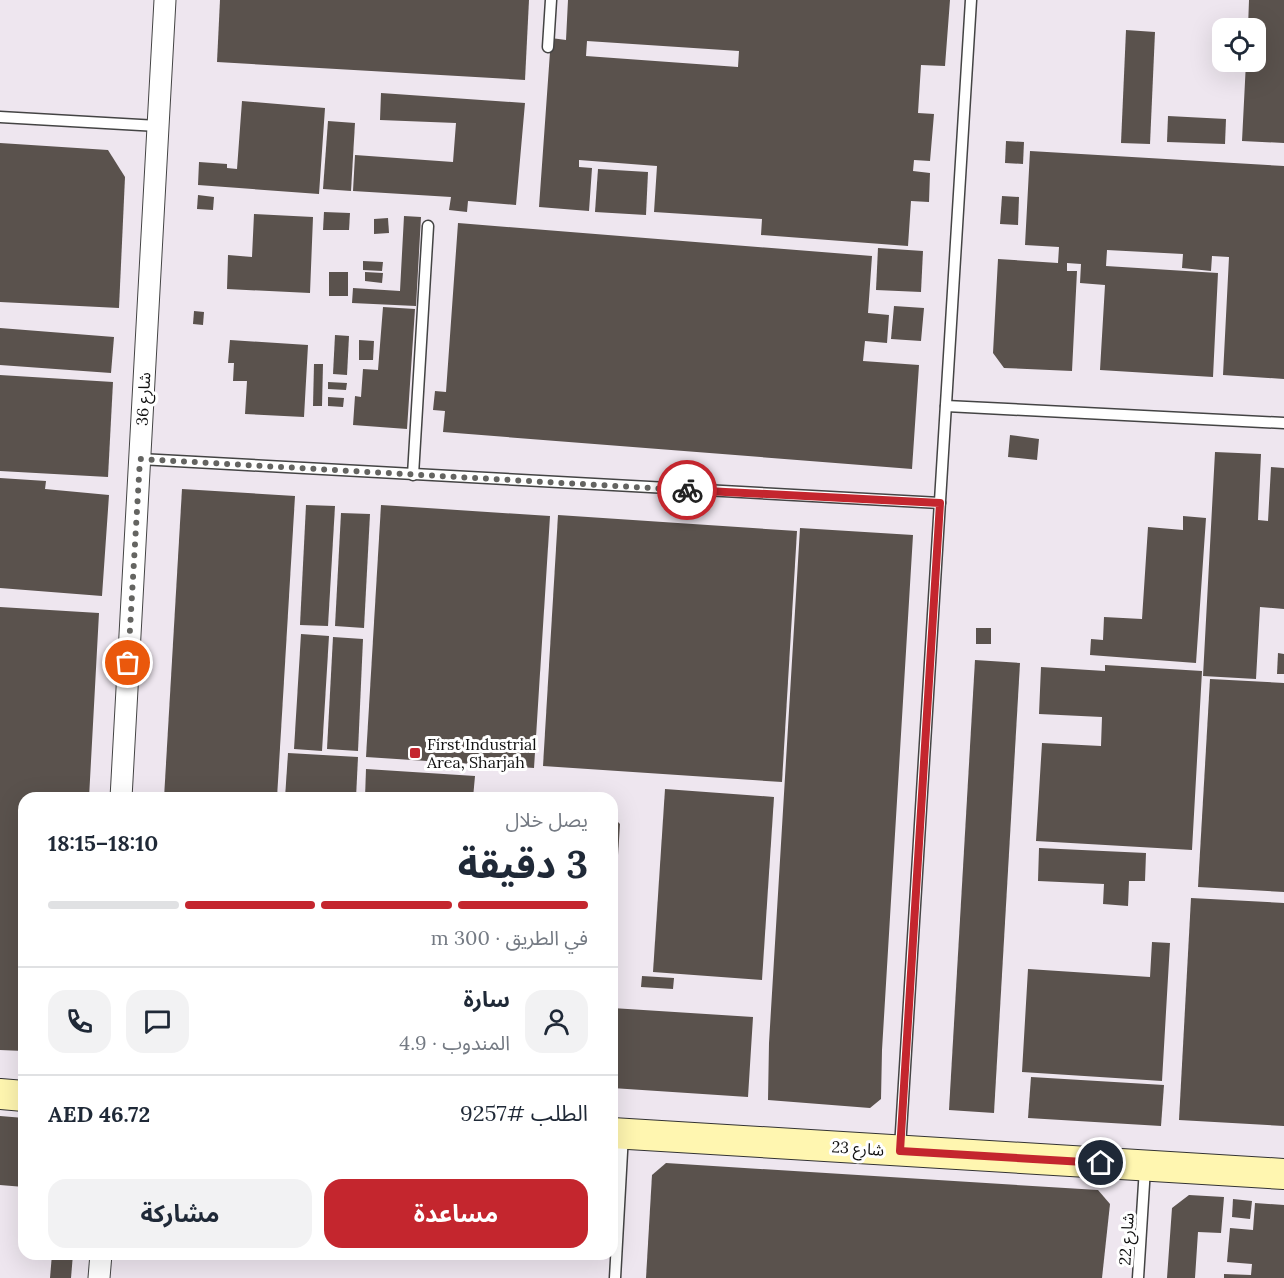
<!DOCTYPE html>
<html lang="ar">
<meta charset="utf-8">
<style>
body{margin:0;font-family:Lora,"Noto Sans Arabic",serif;background:#f2f2f3;color:#1f2937;direction:rtl;height:100vh;display:flex;flex-direction:column;font-size:22px;white-space:nowrap}
*{box-sizing:border-box;margin:0}
p{font-size:20px;color:#747a83}
.icon{flex:none;width:33px;height:33px;fill:none;stroke:currentColor;stroke-width:2;stroke-linecap:round;stroke-linejoin:round}
.map{position:relative;flex:1;overflow:hidden;direction:ltr}
.drawer{position:absolute;left:18px;top:792px;width:600px;height:468px;display:flex;flex-direction:column;background:#fff;border-radius:18px;box-shadow:0 6px 24px #0002;direction:rtl}
.drawer>*{flex:none}
.fabs{position:absolute;left:1212px;top:18px;display:grid;gap:12px}
.fabs a{display:grid;place-items:center;width:54px;height:54px;border-radius:12px;background:#fff;box-shadow:0 6px 24px #0002;font-size:30px}
.pin{position:absolute;display:grid;place-items:center;width:51px;height:51px;color:#fff;margin:-26px;border:3px solid #fff;border-radius:50%;box-shadow:0 2px 6px #0007}
.courier{position:absolute;display:grid;place-items:center;width:60px;height:60px;margin:-30px;border:4px solid #c4262e;border-radius:50%;background:#fff;color:#222;box-shadow:0 2px 8px #0007}
.headline em{font-style:normal;font-weight:700}
.headline div{display:flex;flex-direction:column-reverse}
.headline{display:flex;align-items:center;justify-content:space-between;height:102px;padding:0 30px}
h1{font-size:39px;font-weight:700;line-height:45px}
.bar{display:grid;grid-template-columns:repeat(4,1fr);gap:9px 6px;align-content:center;height:72px;padding:0 30px}
.bar i{height:8px;border-radius:4px;background:#e0e1e3}
.bar .current{background:#c4262e}
.bar p{grid-column:span 4}
.line{display:flex;align-items:center;gap:15px;padding:0 30px;border-top:2px solid #e0e1e3}
.line div{flex:1}
.round{display:grid;place-items:center;flex:none;width:63px;height:63px;border-radius:18px;background:#f2f2f3}
.action{display:flex;gap:12px;margin-top:auto;padding:12px 30px}
.action a{flex:1;height:69px;border-radius:18px;background:#c4262e;color:#fff;font-size:24px;font-weight:700;line-height:69px;text-align:center}
.action a+a{background:#f2f2f3;color:#1f2937}
.map>svg:first-child{display:block}
</style>
<div class="map">
<svg width="1284" height="1278" viewBox="0 0 1284 1278">
<rect width="100%" height="100%" fill="#fffdf5"/>
<path fill="#eee6ef" fill-rule="evenodd" d="M 0,0 L 1284,0 L 1284,1278 L 0,1278 ZM 1222,28 L 1256,28 L 1256,62 L 1222,62 ZM 24,798 L 612,798 L 612,1254 L 24,1254 Z"/>
<g fill="#5a524d" fill-rule="evenodd">
<path d="M 220,0 L 529,0 L 525,80 L 217,62 Z"/>
<path d="M 568,0 L 950,0 L 945,66 L 921,65 L 918,113 L 934,114 L 930,161 L 914,160 L 913,171 L 930,173 L 929,202 L 911,201 L 908,246 L 761,235 L 762,219 L 654,212 L 657,166 L 579,160 L 579,167 L 592,168 L 589,211 L 539,207 L 551,38 L 566,40 ZM 587,41 L 739,51 L 738,67 L 586,56 Z"/>
<path d="M 1249,0 L 1284,0 L 1284,143 L 1242,141 L 1246,62 L 1256,62 L 1256,28 L 1248,28 Z"/>
<path d="M 1126,30 L 1155,32 L 1150,144 L 1121,143 Z"/>
<path d="M 381,93 L 525,103 L 516,205 L 468,201 L 467,212 L 449,210 L 451,197 L 353,191 L 355,155 L 453,162 L 456,123 L 380,120 Z"/>
<path d="M 242,101 L 325,108 L 319,194 L 198,185 L 199,162 L 227,164 L 227,168 L 237,169 Z"/>
<path d="M 1168,116 L 1226,119 L 1225,144 L 1167,142 Z"/>
<path d="M 328,121 L 355,123 L 351,191 L 323,189 Z"/>
<path d="M 1006,141 L 1024,142 L 1023,164 L 1005,163 Z"/>
<path d="M 0,143 L 108,150 L 125,177 L 119,308 L 0,302 Z"/>
<path d="M 1030,151 L 1284,166 L 1284,379 L 1223,375 L 1229,257 L 1212,256 L 1211,271 L 1182,268 L 1183,254 L 1107,250 L 1106,266 L 1218,273 L 1213,377 L 1100,370 L 1105,285 L 1080,283 L 1081,264 L 1067,263 L 1067,271 L 1077,271 L 1072,371 L 1004,368 L 993,353 L 998,259 L 1058,263 L 1059,247 L 1025,245 Z"/>
<path d="M 598,169 L 648,172 L 646,215 L 595,212 Z"/>
<path d="M 198,195 L 214,197 L 213,210 L 197,209 Z"/>
<path d="M 1002,196 L 1019,197 L 1018,225 L 1000,224 Z"/>
<path d="M 324,212 L 350,213 L 349,230 L 323,230 Z"/>
<path d="M 254,214 L 313,217 L 310,293 L 227,289 L 228,255 L 252,257 Z"/>
<path d="M 404,216 L 421,217 L 416,306 L 352,303 L 353,288 L 400,291 Z"/>
<path d="M 388,218 L 389,233 L 374,234 L 374,219 Z"/>
<path d="M 458,223 L 872,256 L 868,313 L 889,315 L 887,343 L 865,341 L 863,361 L 919,365 L 912,469 L 443,432 L 445,411 L 433,410 L 435,391 L 446,392 Z"/>
<path d="M 878,248 L 923,251 L 921,292 L 876,290 Z"/>
<path d="M 363,261 L 383,262 L 382,271 L 363,270 Z"/>
<rect x="329" y="272" width="19" height="24"/>
<path d="M 365,272 L 383,273 L 382,283 L 365,281 Z"/>
<path d="M 894,306 L 924,308 L 921,341 L 891,339 Z"/>
<path d="M 383,307 L 415,309 L 407,429 L 353,425 L 355,396 L 361,397 L 363,369 L 378,370 Z"/>
<path d="M 194,311 L 204,312 L 203,325 L 193,324 Z"/>
<path d="M 0,328 L 114,337 L 111,373 L 0,365 Z"/>
<path d="M 335,335 L 349,336 L 347,375 L 333,374 Z"/>
<path d="M 230,340 L 308,345 L 304,417 L 245,414 L 247,381 L 233,381 L 234,363 L 228,363 Z"/>
<path d="M 359,340 L 374,341 L 373,360 L 359,360 Z"/>
<path d="M 314,364 L 323,364 L 322,406 L 313,406 Z"/>
<path d="M 0,375 L 113,382 L 108,477 L 0,471 Z"/>
<path d="M 328,382 L 347,383 L 346,390 L 328,389 Z"/>
<path d="M 328,397 L 344,398 L 343,407 L 328,406 Z"/>
<path d="M 1010,435 L 1039,439 L 1037,460 L 1008,457 Z"/>
<path d="M 1215,452 L 1261,454 L 1258,520 L 1268,521 L 1271,467 L 1284,468 L 1284,609 L 1260,607 L 1256,679 L 1203,676 Z"/>
<path d="M 0,478 L 46,481 L 45,489 L 109,495 L 102,596 L 0,588 Z"/>
<path d="M 182,489 L 295,496 L 277,798 L 164,798 Z"/>
<path d="M 306,505 L 335,506 L 328,626 L 300,625 Z"/>
<path d="M 381,505 L 550,516 L 534,768 L 366,757 Z"/>
<path d="M 341,513 L 370,514 L 364,628 L 335,626 Z"/>
<path d="M 558,515 L 797,531 L 782,782 L 543,766 Z"/>
<path d="M 1183,516 L 1206,518 L 1196,663 L 1090,655 L 1091,639 L 1103,640 L 1104,617 L 1142,619 L 1148,527 L 1183,530 Z"/>
<path d="M 800,528 L 913,535 L 882,1050 L 881,1099 L 870,1108 L 768,1100 L 769,1043 Z"/>
<path d="M 0,607 L 99,613 L 89,798 L 24,798 L 24,1051 L 0,1050 Z"/>
<rect x="976" y="628" width="15" height="16"/>
<path d="M 301,634 L 329,636 L 322,751 L 294,749 Z"/>
<path d="M 333,637 L 363,639 L 358,751 L 327,749 Z"/>
<path d="M 1278,653 L 1284,654 L 1284,674 L 1277,674 Z"/>
<path d="M 975,660 L 1020,663 L 994,1113 L 949,1110 Z"/>
<path d="M 1105,665 L 1202,671 L 1192,850 L 1036,841 L 1042,743 L 1101,746 L 1102,717 L 1039,714 L 1041,667 L 1105,671 Z"/>
<path d="M 1210,679 L 1284,683 L 1284,892 L 1198,887 Z"/>
<path d="M 288,753 L 358,757 L 356,798 L 285,798 Z"/>
<path d="M 366,769 L 475,776 L 473,798 L 365,798 Z"/>
<path d="M 665,789 L 774,797 L 762,980 L 653,972 Z"/>
<path d="M 612,816 L 620,824 L 614,918 L 612,918 Z"/>
<path d="M 1039,848 L 1146,853 L 1145,881 L 1129,881 L 1128,906 L 1103,904 L 1104,884 L 1038,881 Z"/>
<path d="M 1191,898 L 1284,903 L 1284,1126 L 1179,1120 Z"/>
<path d="M 1152,942 L 1170,943 L 1162,1081 L 1022,1072 L 1028,969 L 1150,977 Z"/>
<path d="M 642,976 L 674,978 L 673,989 L 641,987 Z"/>
<path d="M 612,1008 L 753,1017 L 748,1097 L 612,1088 Z"/>
<path d="M 1031,1077 L 1164,1085 L 1161,1126 L 1028,1118 Z"/>
<path d="M 0,1116 L 24,1118 L 24,1187 L 0,1185 Z"/>
<path d="M 666,1163 L 1098,1190 L 1110,1204 L 1102,1278 L 646,1278 L 652,1175 Z"/>
<path d="M 1189,1195 L 1224,1197 L 1221,1233 L 1198,1232 L 1195,1278 L 1167,1278 L 1172,1208 Z"/>
<path d="M 1233,1199 L 1252,1201 L 1250,1219 L 1232,1217 Z"/>
<path d="M 1255,1203 L 1284,1205 L 1284,1278 L 1224,1278 L 1224,1274 L 1251,1275 L 1252,1264 L 1227,1262 L 1230,1228 L 1253,1230 Z"/>
<path d="M 52,1254 L 73,1254 L 71,1278 L 50,1278 Z"/>
</g>
<g fill="none" stroke-linecap="round" stroke-linejoin="round">
<g stroke="#444" stroke-width="13">
<g id="lane">
<path d="M 548,47 L 551,0"/>
<path d="M 0,117 L 158,126"/>
<path d="M 946,406 L 1284,423"/>
<path d="M 140,459 L 940,503"/>
<path d="M 413,475 L 428,226"/>
<path d="M 900,1148 L 971,0"/>
<path d="M 615,1278 L 623,1134"/>
<path d="M 1138,1278 L 1145,1168"/>
</g>
</g>
<g stroke="#444" stroke-width="23">
<g id="street">
<path d="M 121,798 L 165,0"/>
<path d="M 99,1278 L 101,1254"/>
</g>
</g>
<g stroke="#333" stroke-width="32">
<g id="secondary">
<path d="M 0,1094 L 24,1096"/>
<path d="M 612,1133 L 1284,1174"/>
</g>
</g>
<use href="#lane" stroke="#fff" stroke-width="10"/>
<use href="#street" stroke="#fff" stroke-width="21"/>
<use href="#secondary" stroke="#fff6b0" stroke-width="30"/>
</g>
<g fill="none" stroke-linecap="round" stroke-linejoin="round">
<path stroke="#646461" stroke-width="6" stroke-dasharray="0 10.8" d="M 128,663 L 140,459 L 687,490"/>
<path stroke="#c4262e" stroke-width="8" d="M 687,490 L 940,503 L 900,1151 L 1101,1163"/>
</g>
<rect fill="#c4262e" stroke="#fff" stroke-width="2" x="409" y="747" width="12" height="12" rx="3"/>
<g text-anchor="middle" dominant-baseline="central" stroke-width="6" stroke-linejoin="round" paint-order="stroke">
<g font-size="16" fill="#111" stroke="#fff">
<text transform="translate(143 399) rotate(-87)">شارع 36</text>
<text transform="translate(858 1148) rotate(4)">شارع 23</text>
<text transform="translate(1126 1239) rotate(-86)">شارع 22</text>
</g>
<g font-size="16" fill="#111" stroke="#fff" text-anchor="start">
<text x="427" y="744">First Industrial<tspan x="427" dy="18">Area, Sharjah</tspan></text>
</g>
</g>
</svg>
<div class="fabs">
<a><svg class="icon" aria-label="locate" viewBox="0 0 24 24"><circle cx="12" cy="12" r="6"/><path d="M12 2v4M12 18v4M2 12h4M18 12h4"/></svg></a>
</div>
<div class="pin" style="left:128px;top:663px;background:#ea580c"><svg class="icon" aria-label="bag" viewBox="0 0 24 24"><path d="M5 8h14l-1 12H6zM9 8a3 3 0 0 1 6 0"/></svg></div>
<div class="pin" style="left:1101px;top:1163px;background:#1f2937"><svg class="icon" aria-label="home" viewBox="0 0 24 24"><path d="M3 11l9-7 9 7M6 9v11h12V9"/></svg></div>
<div class="courier" style="left:687px;top:490px"><svg class="icon" aria-label="bike" viewBox="0 0 24 24"><circle cx="6" cy="16" r="4"/><circle cx="18" cy="16" r="4"/><path d="M6 16l4-8h5l3 8M10 8l3 8H6M13 5h3"/></svg></div>
<section class="drawer">
<div class="headline"><div><h1>3 دقيقة</h1><p>يصل خلال</p></div><em>18:10–18:15</em></div>
<div class="bar"><i class="current"></i><i class="current"></i><i class="current"></i><i></i><p>في الطريق · 300 m</p></div>
<div class="line" style="height:108px"><a class="round"><svg class="icon" aria-label="person" viewBox="0 0 24 24"><circle cx="12" cy="8" r="4"/><path d="M4 21q1-7 8-7t8 7"/></svg></a><div><b>سارة</b><p>المندوب · 4.9</p></div><a class="round"><svg class="icon" aria-label="chat" viewBox="0 0 24 24"><path d="M4 5h16v11H9l-5 4z"/></svg></a><a class="round"><svg class="icon" aria-label="phone" viewBox="0 0 24 24"><path d="M5 4h4l2 5-3 2q2 4 5 5l2-3 5 2v4C11 20 4 13 5 4z"/></svg></a></div>
<div class="line" style="height:78px"><div>الطلب #9257</div><b>AED 46.72</b></div>
<div class="action"><a>مساعدة</a><a>مشاركة</a></div>
</section>
</div>
